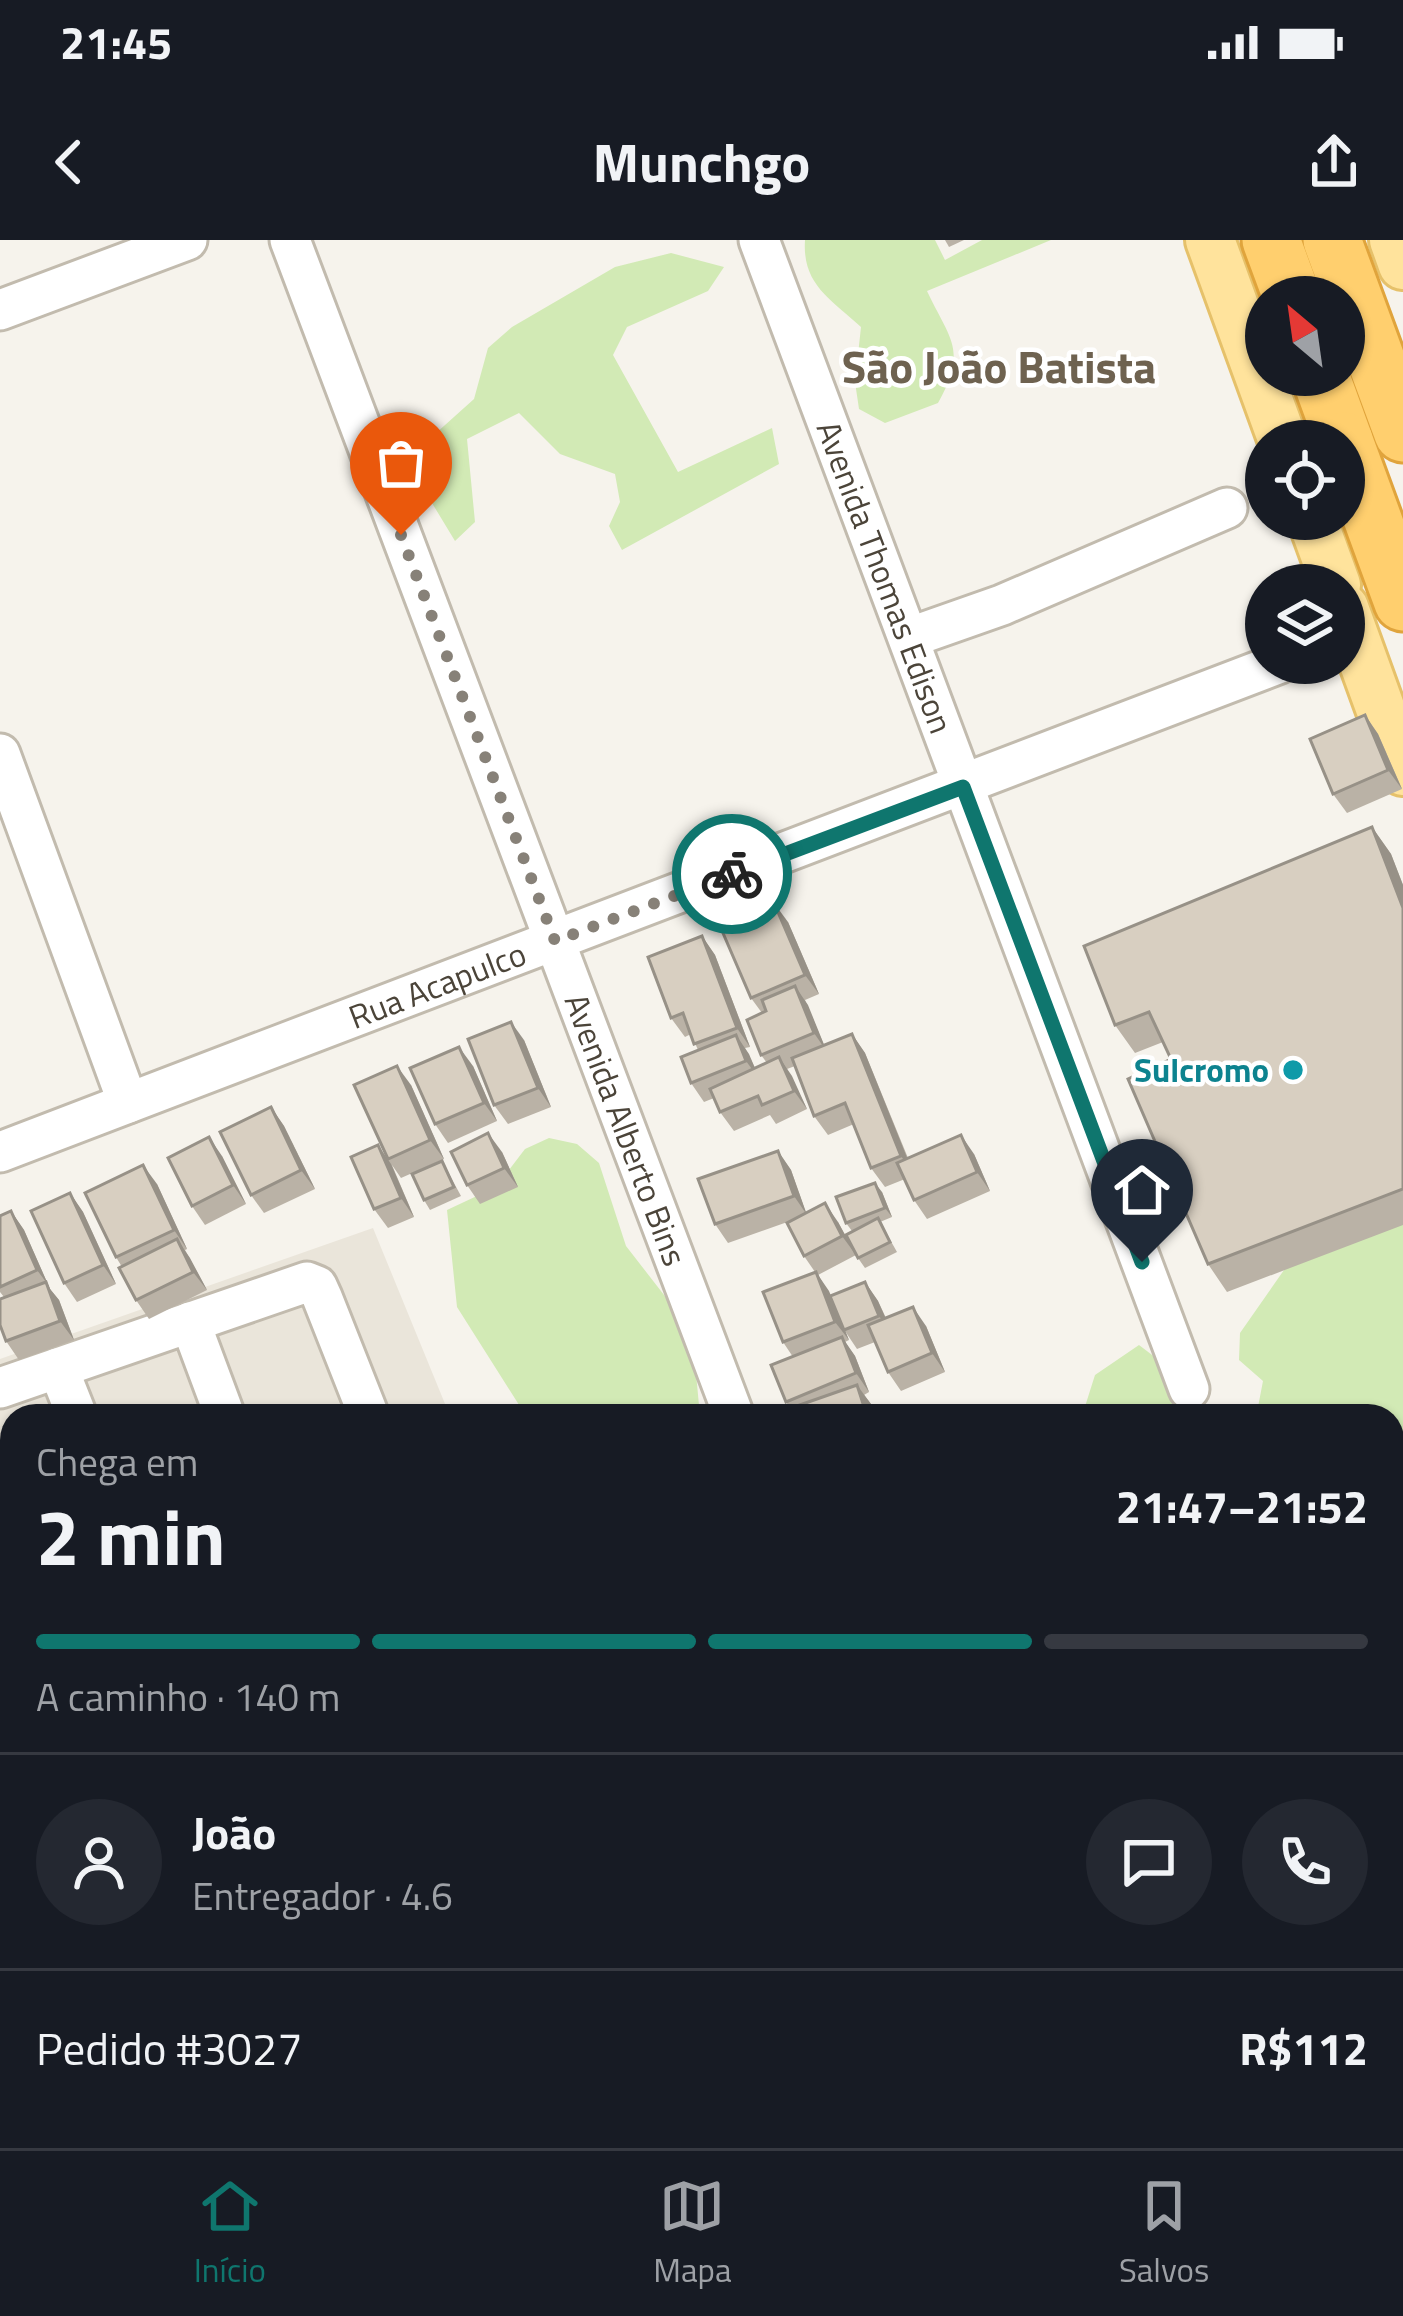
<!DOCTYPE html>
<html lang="pt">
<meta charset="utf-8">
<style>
body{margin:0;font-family:"Titillium Web",sans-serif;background:#242831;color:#f1f3f6;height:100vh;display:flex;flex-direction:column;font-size:45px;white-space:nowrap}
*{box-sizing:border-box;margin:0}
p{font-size:39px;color:#9ea1a6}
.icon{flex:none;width:66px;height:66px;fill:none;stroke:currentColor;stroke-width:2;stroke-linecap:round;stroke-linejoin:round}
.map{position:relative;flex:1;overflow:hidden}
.side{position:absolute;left:0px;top:1164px;width:1404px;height:744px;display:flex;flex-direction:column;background:#171b24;border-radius:36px 36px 0 0;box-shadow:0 3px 9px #0004}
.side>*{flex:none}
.needle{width:78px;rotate:331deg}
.fabs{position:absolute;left:1245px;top:36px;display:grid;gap:24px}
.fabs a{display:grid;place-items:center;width:120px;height:120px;border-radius:50%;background:#171b24;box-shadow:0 3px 9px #0004;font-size:60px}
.pin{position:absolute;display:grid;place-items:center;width:102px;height:102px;color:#fff;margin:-123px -51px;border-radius:50% 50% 50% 0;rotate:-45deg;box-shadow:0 0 12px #0007}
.pin .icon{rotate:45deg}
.courier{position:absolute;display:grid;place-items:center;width:120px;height:120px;margin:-60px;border:9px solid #0f766e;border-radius:50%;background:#fff;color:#222;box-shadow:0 3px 15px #0007}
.head em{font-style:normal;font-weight:700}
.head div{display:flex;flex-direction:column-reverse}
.head{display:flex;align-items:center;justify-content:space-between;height:204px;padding:0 36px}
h1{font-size:78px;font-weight:700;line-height:90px}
.bar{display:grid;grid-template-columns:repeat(4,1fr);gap:18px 12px;align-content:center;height:144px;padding:0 36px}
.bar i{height:15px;border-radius:9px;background:#363941}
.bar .active{background:#0f766e}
.bar p{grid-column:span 4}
.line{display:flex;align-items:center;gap:30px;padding:0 36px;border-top:3px solid #363941}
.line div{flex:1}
.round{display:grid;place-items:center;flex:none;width:126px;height:126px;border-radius:63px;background:#242831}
.status{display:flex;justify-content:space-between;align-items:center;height:84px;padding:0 60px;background:#171b24;direction:ltr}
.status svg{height:33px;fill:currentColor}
header{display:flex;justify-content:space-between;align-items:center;height:156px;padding:0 36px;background:#171b24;font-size:54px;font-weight:700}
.tab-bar{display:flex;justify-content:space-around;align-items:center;height:168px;border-top:3px solid #363941;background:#171b24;font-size:33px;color:#9ea1a6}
.tab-bar a{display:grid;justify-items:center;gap:6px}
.tab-bar .active{color:#0f766e}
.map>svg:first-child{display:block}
</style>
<div class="status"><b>21:45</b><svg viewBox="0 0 49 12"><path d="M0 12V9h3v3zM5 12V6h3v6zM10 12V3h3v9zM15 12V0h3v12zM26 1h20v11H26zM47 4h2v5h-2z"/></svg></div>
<header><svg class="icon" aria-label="back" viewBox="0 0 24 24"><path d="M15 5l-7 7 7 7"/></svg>Munchgo<svg class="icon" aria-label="share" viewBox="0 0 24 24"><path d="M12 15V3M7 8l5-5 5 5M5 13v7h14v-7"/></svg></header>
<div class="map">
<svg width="1403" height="1908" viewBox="0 0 1403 1908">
<rect width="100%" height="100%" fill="#f6f3ec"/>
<path fill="#eae5da" d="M 373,988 L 450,1176 L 12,1176 L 12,1466 L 0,1469 L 0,1119 Z"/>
<g fill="#d2eab5">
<path d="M 805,0 L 935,0 L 945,20 L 982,0 L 1051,0 L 927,51 C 950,100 968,109 938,163 L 885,183 L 859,169 L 855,142 L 861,87 C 831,59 802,45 805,0 Z"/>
<path d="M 671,13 L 724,27 L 708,51 L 627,87 L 613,115 L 678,232 L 772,188 L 779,224 L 622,310 L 609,286 L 620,262 L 615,234 L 560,214 L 519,173 L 467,199 L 475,282 L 455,301 L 412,230 L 408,200 L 435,194 L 474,159 L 488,108 L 512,87 L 615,27 Z"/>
<path d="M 549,898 L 577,904 L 599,923 L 626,1006 L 692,1091 L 700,1176 L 526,1176 L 457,1067 L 447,970 L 496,947 L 525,909 Z"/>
<path d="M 1403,983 L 1403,1908 L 0,1908 L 0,1488 L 12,1485 L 12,1896 L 1392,1896 L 1392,1176 L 1082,1176 L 1095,1135 L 1139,1105 L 1160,1121 L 1176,1172 L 1258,1167 L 1263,1141 L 1239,1120 L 1240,1093 L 1291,1020 Z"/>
</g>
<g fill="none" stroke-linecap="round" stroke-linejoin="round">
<g stroke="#c2bbae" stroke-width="45">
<g id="minor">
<path id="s1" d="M 290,0 L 734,1176"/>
<path id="s2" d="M 759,0 L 1189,1149"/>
<path d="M 0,70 L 187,0"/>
<path d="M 911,397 L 1002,365 L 1227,268"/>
<path d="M 0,514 L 128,863"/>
<path id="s3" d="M 0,912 L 1280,423"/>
<path d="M 190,1082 L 225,1176"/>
<path d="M 58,1128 L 77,1176"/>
<path d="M 0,1148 L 307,1042 L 317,1046 L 322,1057 L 369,1176"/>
<path d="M 0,1375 L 12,1407"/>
</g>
</g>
<g stroke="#e6c16a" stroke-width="54">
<g id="major">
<path d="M 1210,0 L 1283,201"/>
<path d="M 1394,0 L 1403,25"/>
<path d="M 1312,279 L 1336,345"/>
<path d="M 1344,368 L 1403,531"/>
</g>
</g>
<g stroke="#e0a43c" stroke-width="63">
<g id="highway">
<path d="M 1271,0 L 1292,57"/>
<path d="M 1332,0 L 1403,193"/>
<path d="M 1320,135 L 1344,201"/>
<path d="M 1344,201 L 1403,362"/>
</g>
</g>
<use href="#minor" stroke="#fff" stroke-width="39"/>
<use href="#major" stroke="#ffe39c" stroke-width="48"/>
<use href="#highway" stroke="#ffcf6e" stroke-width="57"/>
</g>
<g fill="#bab2a6">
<path d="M 945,0 L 964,0 L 949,7 Z"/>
<path d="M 1365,475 L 1378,494 L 1402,549 L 1347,573 L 1333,554 Z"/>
<path d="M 1372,587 L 1391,614 L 1403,645 L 1403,985 L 1227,1052 L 1208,1024 L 1171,819 L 1163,802 L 1135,813 L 1115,785 Z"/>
<path d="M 788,682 L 819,754 L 805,760 L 824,805 L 852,794 L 865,813 L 908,918 L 974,914 L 990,951 L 927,979 L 914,960 L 905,939 L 885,947 L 871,928 L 854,884 L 828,895 L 814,876 L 795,826 L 787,829 L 807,869 L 776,884 L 770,875 L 734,891 L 720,872 L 714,858 L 704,862 L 691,843 L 698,810 L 691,794 L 685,797 L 671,778 L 702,696 L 715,715 L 750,807 L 745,808 L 755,828 L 767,823 L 761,815 L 762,773 L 751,758 Z"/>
<path d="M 524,800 L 551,867 L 508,884 L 494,865 Z"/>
<path d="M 473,826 L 497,881 L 448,903 L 435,884 Z"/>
<path d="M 411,845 L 444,919 L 401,938 L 392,925 L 414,977 L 388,988 L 374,969 L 387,918 Z"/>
<path d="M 271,867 L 284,886 L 315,949 L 264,973 L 251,955 Z"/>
<path d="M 778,911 L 791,930 L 806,973 L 838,982 L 856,1015 L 818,1035 L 831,1056 L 865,1042 L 878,1061 L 886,1078 L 926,1086 L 945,1132 L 901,1151 L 888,1132 L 875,1102 L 857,1109 L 845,1091 L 849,1100 L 845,1102 L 855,1116 L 869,1152 L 864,1155 L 871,1164 L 875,1176 L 796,1176 L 786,1162 L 793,1117 L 783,1102 L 815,1032 L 804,1016 L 793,980 L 728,1003 L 715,984 Z"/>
<path d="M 502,912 L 518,947 L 480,964 L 467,945 Z"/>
<path d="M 222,916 L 246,964 L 205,985 L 192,966 Z"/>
<path d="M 442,921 L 461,956 L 430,970 L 424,960 Z"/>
<path d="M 157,944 L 187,1009 L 185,1010 L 207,1050 L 149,1079 L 136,1060 L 122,1027 L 116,1017 Z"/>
<path d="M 882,952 L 892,977 L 880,982 L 897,1012 L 865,1028 L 858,1018 L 852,991 L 846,983 Z"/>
<path d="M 70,953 L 83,972 L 116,1044 L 77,1062 L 64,1043 Z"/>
<path d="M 11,971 L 24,990 L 50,1049 L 59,1060 L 74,1100 L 19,1120 L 6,1101 L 4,1057 L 0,1052 L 0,976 Z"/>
</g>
<g fill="#979187">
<path d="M 1365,475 L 1378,494 L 1402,549 L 1388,530 Z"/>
<path d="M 1372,587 L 1391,614 L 1403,645 L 1403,668 Z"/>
<path d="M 774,663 L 788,682 L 819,754 L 805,735 Z"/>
<path d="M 702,696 L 715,715 L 750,807 L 737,788 Z"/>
<path d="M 795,746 L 808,765 L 827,812 L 814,793 Z"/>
<path d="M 511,782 L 524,800 L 551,867 L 538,848 Z"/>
<path d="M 852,794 L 865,813 L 914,935 L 901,916 Z"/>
<path d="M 736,795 L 749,814 L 760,840 L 746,821 Z"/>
<path d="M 459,807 L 473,826 L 497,881 L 484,863 Z"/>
<path d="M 779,817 L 792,836 L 807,869 L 794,851 Z"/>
<path d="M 397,826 L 411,845 L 444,919 L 430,900 Z"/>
<path d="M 271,867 L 284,886 L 315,949 L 301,930 Z"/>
<path d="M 488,893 L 502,912 L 518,947 L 504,928 Z"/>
<path d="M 961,895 L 974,914 L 990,951 L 977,932 Z"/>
<path d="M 209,897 L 222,916 L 246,964 L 233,945 Z"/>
<path d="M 378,905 L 391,924 L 414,977 L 401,958 Z"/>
<path d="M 778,911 L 791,930 L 807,975 L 794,956 Z"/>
<path d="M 143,925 L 157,944 L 187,1009 L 174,990 Z"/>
<path d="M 875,943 L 882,952 L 892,977 L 885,968 Z"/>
<path d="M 70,953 L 83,972 L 116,1044 L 103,1025 Z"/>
<path d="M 825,963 L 838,982 L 856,1015 L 842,996 Z"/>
<path d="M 11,971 L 24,990 L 50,1049 L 59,1060 L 74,1100 L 60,1081 L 46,1042 L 37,1030 Z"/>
<path d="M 177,999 L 190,1018 L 207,1050 L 193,1032 Z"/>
<path d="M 816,1032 L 829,1051 L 849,1100 L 835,1082 Z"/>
<path d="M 865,1042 L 878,1061 L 893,1095 L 879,1076 Z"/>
<path d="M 913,1067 L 926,1086 L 945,1132 L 932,1113 Z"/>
<path d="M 842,1097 L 855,1116 L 869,1152 L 856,1133 Z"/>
<path d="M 857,1145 L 871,1164 L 875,1176 L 867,1176 Z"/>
</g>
<g fill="#d8cfc1" stroke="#979187" stroke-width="3">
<path d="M 1365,475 L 1388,530 L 1333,554 L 1310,499 Z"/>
<path d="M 1372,587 L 1403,668 L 1403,949 L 1208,1024 L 1128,839 L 1171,819 L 1149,772 L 1115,785 L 1084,706 Z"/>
<path d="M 774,663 L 805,735 L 751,758 L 720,686 Z"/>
<path d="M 702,696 L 737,788 L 694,804 L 683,773 L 671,778 L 648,717 Z"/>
<path d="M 795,746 L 814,793 L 761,815 L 747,780 L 766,771 L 762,760 Z"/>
<path d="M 511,782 L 538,848 L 494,865 L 468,799 Z"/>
<path d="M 852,794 L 901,916 L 871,928 L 845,863 L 814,876 L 792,818 Z"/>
<path d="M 736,795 L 746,821 L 691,843 L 681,817 Z"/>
<path d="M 459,807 L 484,863 L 435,884 L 410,828 Z"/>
<path d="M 779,817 L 794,851 L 762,865 L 758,856 L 720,872 L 710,849 Z"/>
<path d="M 397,826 L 430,900 L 388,919 L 354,845 Z"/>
<path d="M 271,867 L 301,930 L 251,955 L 220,892 Z"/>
<path d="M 488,893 L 504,928 L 467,945 L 451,912 Z"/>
<path d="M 961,895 L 977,932 L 914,960 L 897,923 Z"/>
<path d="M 209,897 L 233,945 L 192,966 L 168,918 Z"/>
<path d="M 378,905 L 401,958 L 374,969 L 351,917 Z"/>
<path d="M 778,911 L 794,956 L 715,984 L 698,939 Z"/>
<path d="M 442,921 L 454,947 L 424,960 L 412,934 Z"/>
<path d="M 143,925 L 174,990 L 116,1017 L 85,953 Z"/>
<path d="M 875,943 L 885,968 L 846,983 L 836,957 Z"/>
<path d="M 70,953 L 103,1025 L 64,1043 L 31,971 Z"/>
<path d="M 825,963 L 842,996 L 804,1016 L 787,983 Z"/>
<path d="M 11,971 L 37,1030 L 0,1047 L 0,976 Z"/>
<path d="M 878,978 L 890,1002 L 858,1018 L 846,995 Z"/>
<path d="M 177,999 L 193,1032 L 136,1060 L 119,1028 Z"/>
<path d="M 816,1032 L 835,1082 L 783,1102 L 763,1052 Z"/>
<path d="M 46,1042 L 60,1081 L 6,1101 L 0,1085 L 0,1059 Z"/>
<path d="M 865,1042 L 879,1076 L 844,1090 L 830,1056 Z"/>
<path d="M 913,1067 L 932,1113 L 888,1132 L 868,1085 Z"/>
<path d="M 842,1097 L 856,1133 L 786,1162 L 771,1125 Z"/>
<path d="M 857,1145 L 867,1176 L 797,1176 L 794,1167 Z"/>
</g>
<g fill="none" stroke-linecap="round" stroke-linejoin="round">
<path stroke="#878178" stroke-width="12" stroke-dasharray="0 21.6" d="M 401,295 L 555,701 L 732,634"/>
<path stroke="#0f766e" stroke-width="15" d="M 732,634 L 963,547 L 1142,1022"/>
</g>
<circle fill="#0f9aa8" stroke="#fff" stroke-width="4.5" cx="1293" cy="830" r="12"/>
<g text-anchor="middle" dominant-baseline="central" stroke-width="9" stroke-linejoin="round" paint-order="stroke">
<g font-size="33" fill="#4b4439" stroke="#fff">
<text stroke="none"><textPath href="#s2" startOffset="360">Avenida Thomas Edison</textPath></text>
<text stroke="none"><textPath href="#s3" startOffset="468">Rua Acapulco</textPath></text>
<text stroke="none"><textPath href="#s1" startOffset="951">Avenida Alberto Bins</textPath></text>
</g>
<g font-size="33" font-weight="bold" fill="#0d838f" stroke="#fff" text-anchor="end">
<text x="1269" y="830">Sulcromo</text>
</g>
<g font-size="45" font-weight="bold" fill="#6e6250" stroke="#fff">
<text x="999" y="126">São João Batista</text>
</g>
</g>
</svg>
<div class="fabs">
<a><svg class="needle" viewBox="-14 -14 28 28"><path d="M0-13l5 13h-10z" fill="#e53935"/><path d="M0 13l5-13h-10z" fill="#9ea1a6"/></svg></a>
<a><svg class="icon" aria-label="locate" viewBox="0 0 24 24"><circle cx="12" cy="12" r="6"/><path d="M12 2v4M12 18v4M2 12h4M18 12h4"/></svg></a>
<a><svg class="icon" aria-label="layers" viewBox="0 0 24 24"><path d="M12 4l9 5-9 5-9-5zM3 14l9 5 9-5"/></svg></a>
</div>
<div class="pin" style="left:401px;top:295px;background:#ea580c"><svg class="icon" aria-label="bag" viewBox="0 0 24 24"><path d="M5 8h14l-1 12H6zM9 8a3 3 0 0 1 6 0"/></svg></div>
<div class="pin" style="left:1142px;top:1022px;background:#1f2937"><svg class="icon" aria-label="home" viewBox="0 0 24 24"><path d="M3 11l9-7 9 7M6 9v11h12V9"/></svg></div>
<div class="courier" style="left:732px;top:634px"><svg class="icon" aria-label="bike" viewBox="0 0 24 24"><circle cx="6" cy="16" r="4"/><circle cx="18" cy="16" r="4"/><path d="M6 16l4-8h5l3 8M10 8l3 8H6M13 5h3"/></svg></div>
<section class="side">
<div class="head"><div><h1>2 min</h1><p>Chega em</p></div><em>21:47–21:52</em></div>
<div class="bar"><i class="active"></i><i class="active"></i><i class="active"></i><i></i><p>A caminho · 140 m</p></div>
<div class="line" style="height:216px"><a class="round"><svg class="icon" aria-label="person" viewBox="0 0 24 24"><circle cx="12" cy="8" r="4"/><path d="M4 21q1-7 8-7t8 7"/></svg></a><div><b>João</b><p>Entregador · 4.6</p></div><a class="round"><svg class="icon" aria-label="chat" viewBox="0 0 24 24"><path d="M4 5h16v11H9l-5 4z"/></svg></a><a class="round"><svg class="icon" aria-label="phone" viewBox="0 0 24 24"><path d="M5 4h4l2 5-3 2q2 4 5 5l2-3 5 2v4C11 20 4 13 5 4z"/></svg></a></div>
<div class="line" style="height:156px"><div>Pedido #3027</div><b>R$112</b></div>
</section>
</div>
<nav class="tab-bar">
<a class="active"><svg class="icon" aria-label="home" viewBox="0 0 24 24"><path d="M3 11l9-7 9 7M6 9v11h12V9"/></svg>Início</a>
<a><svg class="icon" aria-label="map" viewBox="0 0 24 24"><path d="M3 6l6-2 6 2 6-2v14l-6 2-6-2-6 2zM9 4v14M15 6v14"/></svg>Mapa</a>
<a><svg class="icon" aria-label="saved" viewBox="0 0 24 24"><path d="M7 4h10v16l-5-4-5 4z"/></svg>Salvos</a>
</nav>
